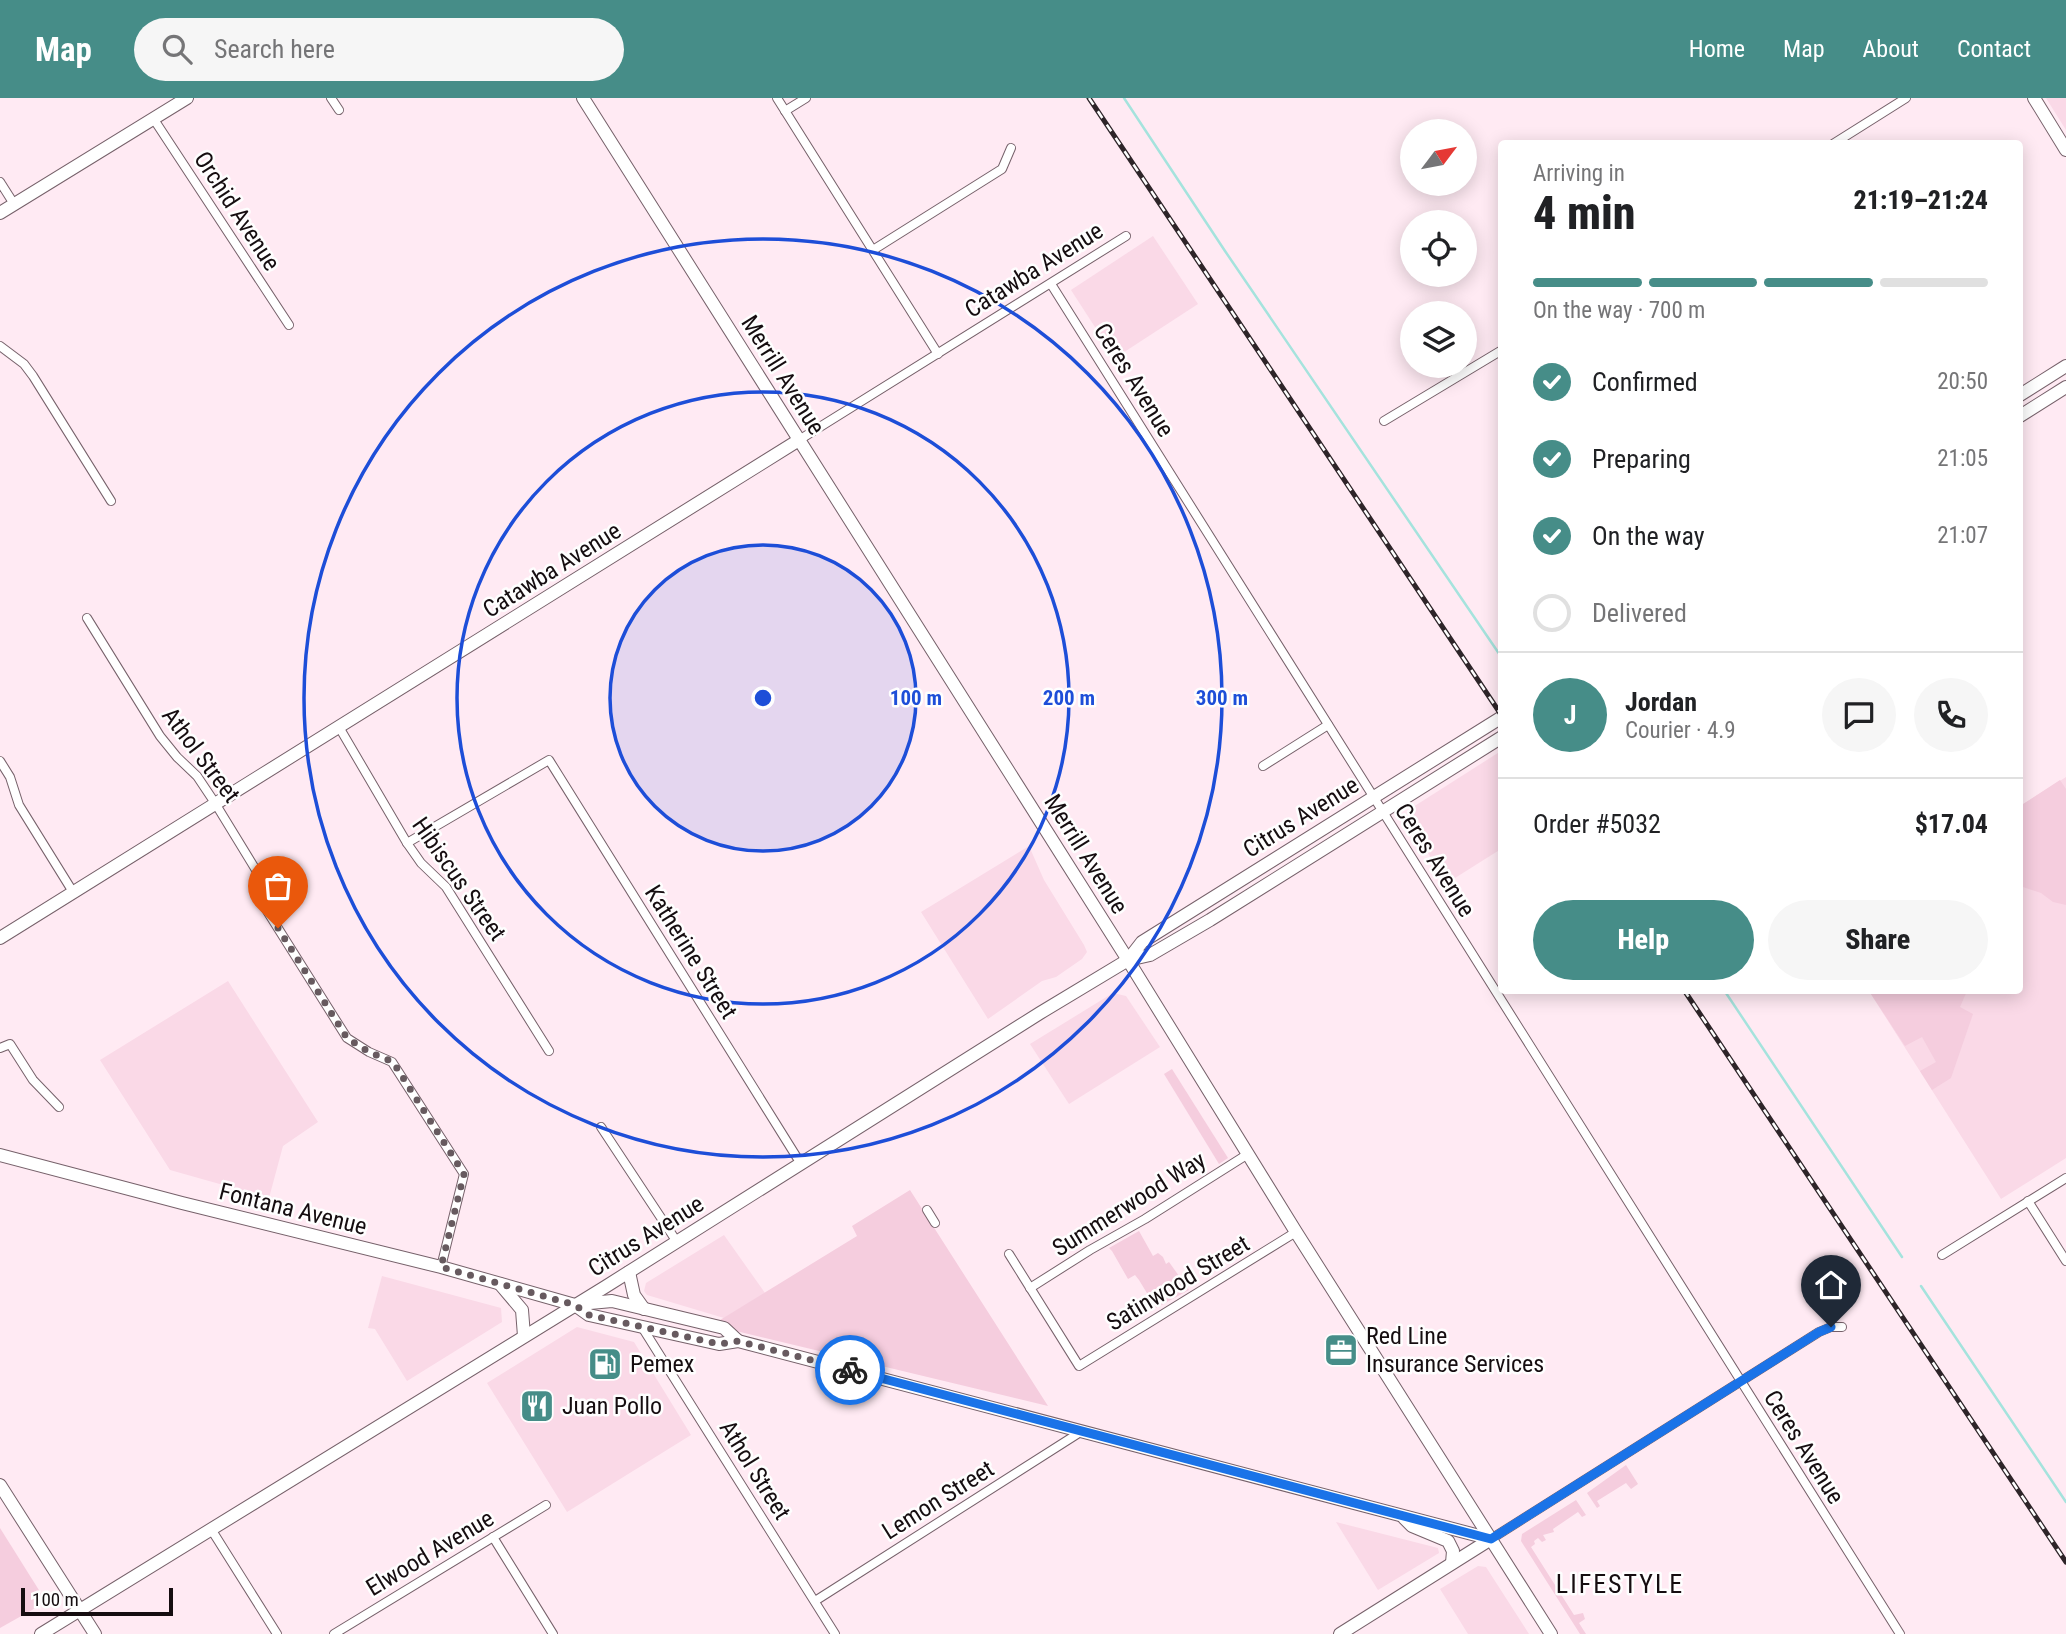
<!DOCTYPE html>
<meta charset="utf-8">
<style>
body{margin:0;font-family:"Roboto Condensed",sans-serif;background:#f6f6f6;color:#202124;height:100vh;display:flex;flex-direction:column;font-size:26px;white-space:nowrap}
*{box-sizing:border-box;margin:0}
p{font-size:23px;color:#757577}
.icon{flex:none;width:38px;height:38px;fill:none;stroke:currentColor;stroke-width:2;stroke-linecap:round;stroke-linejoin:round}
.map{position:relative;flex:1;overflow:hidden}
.sheet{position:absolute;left:1498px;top:42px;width:525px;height:854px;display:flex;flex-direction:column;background:#fff;border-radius:7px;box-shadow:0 4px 18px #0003}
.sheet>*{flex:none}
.needle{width:46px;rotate:58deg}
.buttons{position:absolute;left:1400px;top:21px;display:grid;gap:14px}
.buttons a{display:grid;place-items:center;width:77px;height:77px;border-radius:50%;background:#fff;box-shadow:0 4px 18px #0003;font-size:35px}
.scale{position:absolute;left:21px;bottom:18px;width:152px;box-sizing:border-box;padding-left:7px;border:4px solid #150d10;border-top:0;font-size:19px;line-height:24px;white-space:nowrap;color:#150d10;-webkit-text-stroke:5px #fefefe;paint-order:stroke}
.pin{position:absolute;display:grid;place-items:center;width:60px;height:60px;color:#fff;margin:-72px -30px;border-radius:50% 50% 50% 0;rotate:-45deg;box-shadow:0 0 7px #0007}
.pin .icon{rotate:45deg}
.courier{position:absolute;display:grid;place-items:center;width:70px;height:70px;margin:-35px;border:5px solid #1a73e8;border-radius:50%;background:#fff;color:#222;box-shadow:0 2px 9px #0007}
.head em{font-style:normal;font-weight:800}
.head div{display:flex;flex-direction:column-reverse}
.head{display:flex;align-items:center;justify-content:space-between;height:119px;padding:0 35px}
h1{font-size:46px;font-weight:800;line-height:52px}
.bar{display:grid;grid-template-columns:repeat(4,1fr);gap:10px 7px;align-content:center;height:84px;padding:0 35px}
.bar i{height:9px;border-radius:5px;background:#e0e0e0}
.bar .active{background:#468d88}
.bar p{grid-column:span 4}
.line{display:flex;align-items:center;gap:18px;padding:0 35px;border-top:2px solid #e0e0e0}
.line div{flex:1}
.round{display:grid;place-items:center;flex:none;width:74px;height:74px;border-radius:37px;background:#f6f6f6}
ol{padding:0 35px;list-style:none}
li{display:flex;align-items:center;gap:21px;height:77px}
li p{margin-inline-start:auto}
li .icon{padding:7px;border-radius:50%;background:#468d88;color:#fff;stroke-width:4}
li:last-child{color:#757577}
li i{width:38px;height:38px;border:4px solid #e0e0e0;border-radius:50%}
.cta{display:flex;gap:14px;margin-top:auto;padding:14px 35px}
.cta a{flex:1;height:80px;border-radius:42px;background:#468d88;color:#fff;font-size:28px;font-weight:800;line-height:80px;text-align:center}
.cta a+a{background:#f6f6f6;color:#202124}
header{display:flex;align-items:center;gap:42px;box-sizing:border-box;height:98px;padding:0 35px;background:#468d88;color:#fff}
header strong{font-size:33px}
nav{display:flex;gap:38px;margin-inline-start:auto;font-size:24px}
.search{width:490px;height:63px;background:#f6f6f6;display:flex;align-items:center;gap:18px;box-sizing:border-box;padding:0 24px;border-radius:38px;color:#757577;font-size:26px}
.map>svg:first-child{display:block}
</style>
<header>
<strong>Map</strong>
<div class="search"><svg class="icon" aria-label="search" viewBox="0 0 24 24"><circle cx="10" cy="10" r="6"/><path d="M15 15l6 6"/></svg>Search here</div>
<nav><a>Home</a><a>Map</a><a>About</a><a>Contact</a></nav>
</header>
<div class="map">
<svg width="2066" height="1536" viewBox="0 0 2066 1536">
<rect width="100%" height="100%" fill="#ffeaf3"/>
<g fill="#fad9e7">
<path d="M 2046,0 L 2066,0 L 2066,32 Z"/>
<path d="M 1153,138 L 1198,206 L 1115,260 L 1071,192 Z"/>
<path d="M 1501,653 L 1501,751 L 1447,785 L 1409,725 L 1408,718 L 1410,711 Z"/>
<path d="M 2066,679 L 2066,1060 L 2001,1101 L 1869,893 L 2020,892 L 2020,708 Z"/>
<path d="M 1029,748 L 1044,782 L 1084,847 L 1087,854 L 1082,861 L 1056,879 L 1042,883 L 988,921 L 921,814 Z"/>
<path d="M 228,883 L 318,1024 L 283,1048 L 269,1100 L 170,1072 L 100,962 Z"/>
<path d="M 1113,895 L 1126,898 L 1160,949 L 1069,1006 L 1030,946 Z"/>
<path d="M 724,1137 L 765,1195 L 724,1220 L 647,1197 L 644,1193 L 646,1185 Z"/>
<path d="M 382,1178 L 501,1210 L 502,1224 L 407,1283 L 375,1231 L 368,1230 Z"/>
<path d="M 577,1229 L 634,1244 L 691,1337 L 567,1414 L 487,1285 Z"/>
<path d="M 1336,1424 L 1438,1450 L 1439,1455 L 1378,1492 Z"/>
<path d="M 1478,1468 L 1486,1469 L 1529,1536 L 1468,1536 L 1440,1491 Z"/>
</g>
<g fill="#f5cdde">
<path d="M 2060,682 L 2066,691 L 2066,807 L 2053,804 L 2041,795 L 2020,788 L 2020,708 Z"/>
<path d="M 1869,893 L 1967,893 L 1960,909 L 1973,916 L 1951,980 L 1932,992 L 1920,973 L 1936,964 L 1922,939 L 1905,948 Z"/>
<path d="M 1172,971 L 1228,1060 L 1219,1066 L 1164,976 Z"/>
<path d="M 910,1092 L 1048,1308 L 732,1232 L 720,1222 L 857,1138 L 852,1128 Z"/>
<path d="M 1139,1133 L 1153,1158 L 1158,1155 L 1163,1159 L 1166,1166 L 1169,1164 L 1189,1192 L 1156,1210 L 1139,1182 L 1135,1177 L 1128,1181 L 1112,1153 L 1109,1150 Z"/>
<path d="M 1626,1367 L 1638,1386 L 1631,1391 L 1626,1385 L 1597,1403 L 1600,1408 L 1597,1410 L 1587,1395 Z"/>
<path d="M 1576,1402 L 1586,1417 L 1582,1419 L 1578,1414 L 1553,1431 L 1554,1434 L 1543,1437 L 1546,1442 L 1542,1444 L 1538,1440 L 1534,1443 L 1535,1446 L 1531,1449 L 1574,1517 L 1583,1515 L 1585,1521 L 1579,1525 L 1586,1536 L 1580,1536 L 1521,1443 L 1522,1436 Z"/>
<path d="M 0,1430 L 42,1497 L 39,1508 L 0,1530 Z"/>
</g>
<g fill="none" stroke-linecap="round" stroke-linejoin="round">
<g stroke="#a5e3dd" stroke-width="2.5">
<path d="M 1124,0 L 1225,153 L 1502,560"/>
<path d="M 1724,892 L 1902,1159"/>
<path d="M 1921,1188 L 2066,1404"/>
</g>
<g stroke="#76616a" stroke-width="10">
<g id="street">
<path d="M 331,0 L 339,12"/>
<path d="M 777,0 L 938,256"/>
<path d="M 785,13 L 806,0"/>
<path d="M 153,20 L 289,227"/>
<path d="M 1833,46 L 1906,0"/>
<path d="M 0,84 L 14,106"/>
<path d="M 873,152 L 1002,71 L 1011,50"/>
<path d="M 1051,186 L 1900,1536"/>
<path d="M 0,248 L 24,266 L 33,278 L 111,403"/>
<path d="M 1384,323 L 1502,252"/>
<path d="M 799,342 L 1126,138"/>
<path d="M 87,520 L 160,638 L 177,659 L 197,678 L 215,705 L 259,777 L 264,808 L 347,940 L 369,954 L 392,964 L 464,1076 L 441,1169"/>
<path d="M 339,629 L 407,745 L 421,765 L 446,789 L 549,953"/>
<path d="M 0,663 L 10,679 L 19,707 L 73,794"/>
<path d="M 1263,668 L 1328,627"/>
<path d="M 407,745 L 549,662 L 801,1066"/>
<path d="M 0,950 L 10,946 L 33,982 L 59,1009"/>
<path d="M 601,1029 L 677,1144"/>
<path d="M 2028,1103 L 2066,1163"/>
<path d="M 927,1112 L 935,1125"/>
<path d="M 1009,1156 L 1079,1268 L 1296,1134"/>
<path d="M 1942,1157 L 2066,1080"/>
<path d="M 1030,1190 L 1090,1152 L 1145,1121 L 1248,1056"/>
<path d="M 642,1229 L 835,1536"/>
<path d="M 211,1431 L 277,1536"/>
<path d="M 493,1439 L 553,1536"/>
<path d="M 1491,1441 L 1819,1234 L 1831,1229 L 1842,1229"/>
<path d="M 815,1503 L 1082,1333"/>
<path d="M 334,1536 L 546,1407"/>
</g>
</g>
<g stroke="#76616a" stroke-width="14">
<g id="secondary">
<path d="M 583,0 L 1128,862 L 1296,1134 L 1551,1536"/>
<path d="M 2034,0 L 2066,52"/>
<path d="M 0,115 L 187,0"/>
<path d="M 2020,297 L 2066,268"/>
<path d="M 2020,318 L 2066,289"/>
<path d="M 0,840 L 799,342"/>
<path d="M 1128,862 L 1142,844 L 1502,619"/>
<path d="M 0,1057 L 182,1105 L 441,1169 L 575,1207 L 589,1217 L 719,1246 L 738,1243 L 1491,1441"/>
<path d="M 629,1174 L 634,1197 L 644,1211"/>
<path d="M 500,1186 L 522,1212 L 524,1238"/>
<path d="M 579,1206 L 612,1203 L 724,1230 L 738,1243"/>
<path d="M 0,1387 L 95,1536"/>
<path d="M 1404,1420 L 1412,1428 L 1448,1443 L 1453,1453 L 1452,1465"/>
<path d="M 41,1536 L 605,1189 L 1040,915 L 1128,862 L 1150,857 L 1210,822 L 1502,639"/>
<path d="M 1340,1536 L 1491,1441"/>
</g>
</g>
<use href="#street" stroke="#fff" stroke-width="8"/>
<use href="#secondary" stroke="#fff" stroke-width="12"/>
<g stroke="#2e2529" stroke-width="5">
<g id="rail">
<path d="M 1089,0 L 1502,618"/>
<path d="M 1684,892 L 2066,1464"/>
</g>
</g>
<use href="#rail" stroke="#fefefe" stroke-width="2.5" stroke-dasharray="8" stroke-linecap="butt"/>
</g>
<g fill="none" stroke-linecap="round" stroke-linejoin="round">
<path stroke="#675a5f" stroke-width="7" stroke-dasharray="0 12.6" d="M 278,830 L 347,940 L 369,954 L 393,964 L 464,1076 L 441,1169 L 575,1207 L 589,1217 L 719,1246 L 738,1243 L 850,1272"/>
<path stroke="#1a73e8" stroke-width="9" d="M 850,1272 L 1491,1441 L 1819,1234 L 1831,1229"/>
</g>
<circle cx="763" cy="600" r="153" fill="#1d4ed8" fill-opacity=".12"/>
<g fill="none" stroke="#1d4ed8" stroke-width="3.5">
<circle cx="763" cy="600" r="153"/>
<circle cx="763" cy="600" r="306"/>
<circle cx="763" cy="600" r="459"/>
</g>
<defs>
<g id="office-square" transform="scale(1.75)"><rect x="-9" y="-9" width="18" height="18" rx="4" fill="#468d88" stroke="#fefefe"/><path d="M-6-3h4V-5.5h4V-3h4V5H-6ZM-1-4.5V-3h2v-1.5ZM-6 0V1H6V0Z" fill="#fff"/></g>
<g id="fuel-square" transform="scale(1.75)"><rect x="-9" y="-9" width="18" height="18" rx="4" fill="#468d88" stroke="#fefefe"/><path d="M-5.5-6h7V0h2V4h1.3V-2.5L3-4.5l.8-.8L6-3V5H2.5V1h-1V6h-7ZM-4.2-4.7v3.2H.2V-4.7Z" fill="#fff"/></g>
<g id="restaurant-square" transform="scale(1.75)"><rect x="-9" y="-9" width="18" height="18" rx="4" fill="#468d88" stroke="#fefefe"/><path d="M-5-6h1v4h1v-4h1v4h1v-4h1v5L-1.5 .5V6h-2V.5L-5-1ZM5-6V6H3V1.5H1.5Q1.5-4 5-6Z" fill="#fff"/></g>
</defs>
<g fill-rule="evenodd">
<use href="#office-square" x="1341" y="1252"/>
<use href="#fuel-square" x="605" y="1266"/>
<use href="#restaurant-square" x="537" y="1308"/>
</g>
<g text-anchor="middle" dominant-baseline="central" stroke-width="5" stroke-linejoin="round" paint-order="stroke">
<g font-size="24" fill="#150d10" stroke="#fefefe">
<text transform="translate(237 113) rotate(57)">Orchid Avenue</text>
<text transform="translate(1034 172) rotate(-32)">Catawba Avenue</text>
<text transform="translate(783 277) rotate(58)">Merrill Avenue</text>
<text transform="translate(1134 282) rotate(58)">Ceres Avenue</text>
<text transform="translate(552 472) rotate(-32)">Catawba Avenue</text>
<text transform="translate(201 657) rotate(53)">Athol Street</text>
<text transform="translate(1301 719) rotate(-32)">Citrus Avenue</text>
<text transform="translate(1086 756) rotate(58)">Merrill Avenue</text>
<text transform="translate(1435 762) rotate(58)">Ceres Avenue</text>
<text transform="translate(459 781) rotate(55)">Hibiscus Street</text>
<text transform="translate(691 854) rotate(58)">Katherine Street</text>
<text transform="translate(1129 1106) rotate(-32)">Summerwood Way</text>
<text transform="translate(293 1111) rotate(14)">Fontana Avenue</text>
<text transform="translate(646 1138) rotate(-32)">Citrus Avenue</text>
<text transform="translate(1178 1185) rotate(-31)">Satinwood Street</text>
<text transform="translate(1804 1349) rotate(58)">Ceres Avenue</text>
<text transform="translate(755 1372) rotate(58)">Athol Street</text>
<text transform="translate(938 1402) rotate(-32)">Lemon Street</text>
<text transform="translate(430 1455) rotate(-31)">Elwood Avenue</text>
</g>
<g font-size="24" fill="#150d10" stroke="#fefefe" text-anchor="start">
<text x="1366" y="1238">Red Line<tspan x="1366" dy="28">Insurance Services</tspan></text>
<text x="630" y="1266">Pemex</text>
<text x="562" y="1308">Juan Pollo</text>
</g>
<g font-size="26" letter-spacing="2" fill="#150d10" stroke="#fefefe">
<text x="1620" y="1486">LIFESTYLE</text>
</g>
</g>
<circle cx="763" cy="600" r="10" fill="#1d4ed8" stroke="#fefefe" stroke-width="3.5"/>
<g font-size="21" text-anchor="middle" font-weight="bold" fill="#1d4ed8" stroke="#fefefe" stroke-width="5" stroke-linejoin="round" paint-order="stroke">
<text x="916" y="607">100 m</text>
<text x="1069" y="607">200 m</text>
<text x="1222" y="607">300 m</text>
</g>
</svg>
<div class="buttons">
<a><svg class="needle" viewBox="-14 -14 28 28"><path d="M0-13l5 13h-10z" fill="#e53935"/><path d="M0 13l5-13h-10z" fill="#757577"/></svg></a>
<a><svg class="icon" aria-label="locate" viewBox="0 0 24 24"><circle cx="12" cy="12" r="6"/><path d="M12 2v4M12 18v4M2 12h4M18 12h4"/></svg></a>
<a><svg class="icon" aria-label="layers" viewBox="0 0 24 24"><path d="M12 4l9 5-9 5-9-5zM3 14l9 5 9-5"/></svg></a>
</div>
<div class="scale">100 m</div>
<div class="pin" style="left:278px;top:830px;background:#ea580c"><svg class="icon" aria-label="bag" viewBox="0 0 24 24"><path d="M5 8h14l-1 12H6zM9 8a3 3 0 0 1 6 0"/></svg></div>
<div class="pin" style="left:1831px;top:1229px;background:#1f2937"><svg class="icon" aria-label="home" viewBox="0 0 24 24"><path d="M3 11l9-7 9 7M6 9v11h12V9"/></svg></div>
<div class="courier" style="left:850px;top:1272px"><svg class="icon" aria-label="bike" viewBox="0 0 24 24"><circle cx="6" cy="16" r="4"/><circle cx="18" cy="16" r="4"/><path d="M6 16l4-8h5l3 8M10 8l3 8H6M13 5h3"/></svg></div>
<section class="sheet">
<div class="head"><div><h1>4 min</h1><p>Arriving in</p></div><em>21:19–21:24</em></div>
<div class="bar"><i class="active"></i><i class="active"></i><i class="active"></i><i></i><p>On the way · 700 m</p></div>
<ol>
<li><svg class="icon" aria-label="check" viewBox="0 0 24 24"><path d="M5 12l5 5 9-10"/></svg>Confirmed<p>20:50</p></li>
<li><svg class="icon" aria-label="check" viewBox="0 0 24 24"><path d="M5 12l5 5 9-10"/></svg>Preparing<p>21:05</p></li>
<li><svg class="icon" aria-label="check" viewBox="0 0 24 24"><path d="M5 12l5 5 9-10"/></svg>On the way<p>21:07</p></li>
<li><i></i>Delivered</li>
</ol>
<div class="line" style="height:126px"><b class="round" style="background:#468d88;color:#fff">J</b><div><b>Jordan</b><p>Courier · 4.9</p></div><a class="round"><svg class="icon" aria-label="chat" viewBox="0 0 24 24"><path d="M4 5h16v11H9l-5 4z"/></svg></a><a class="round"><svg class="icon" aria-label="phone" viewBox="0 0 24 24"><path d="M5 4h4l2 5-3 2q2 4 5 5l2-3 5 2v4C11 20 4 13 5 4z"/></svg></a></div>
<div class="line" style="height:91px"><div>Order #5032</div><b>$17.04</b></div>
<div class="cta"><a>Help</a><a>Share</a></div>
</section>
</div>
